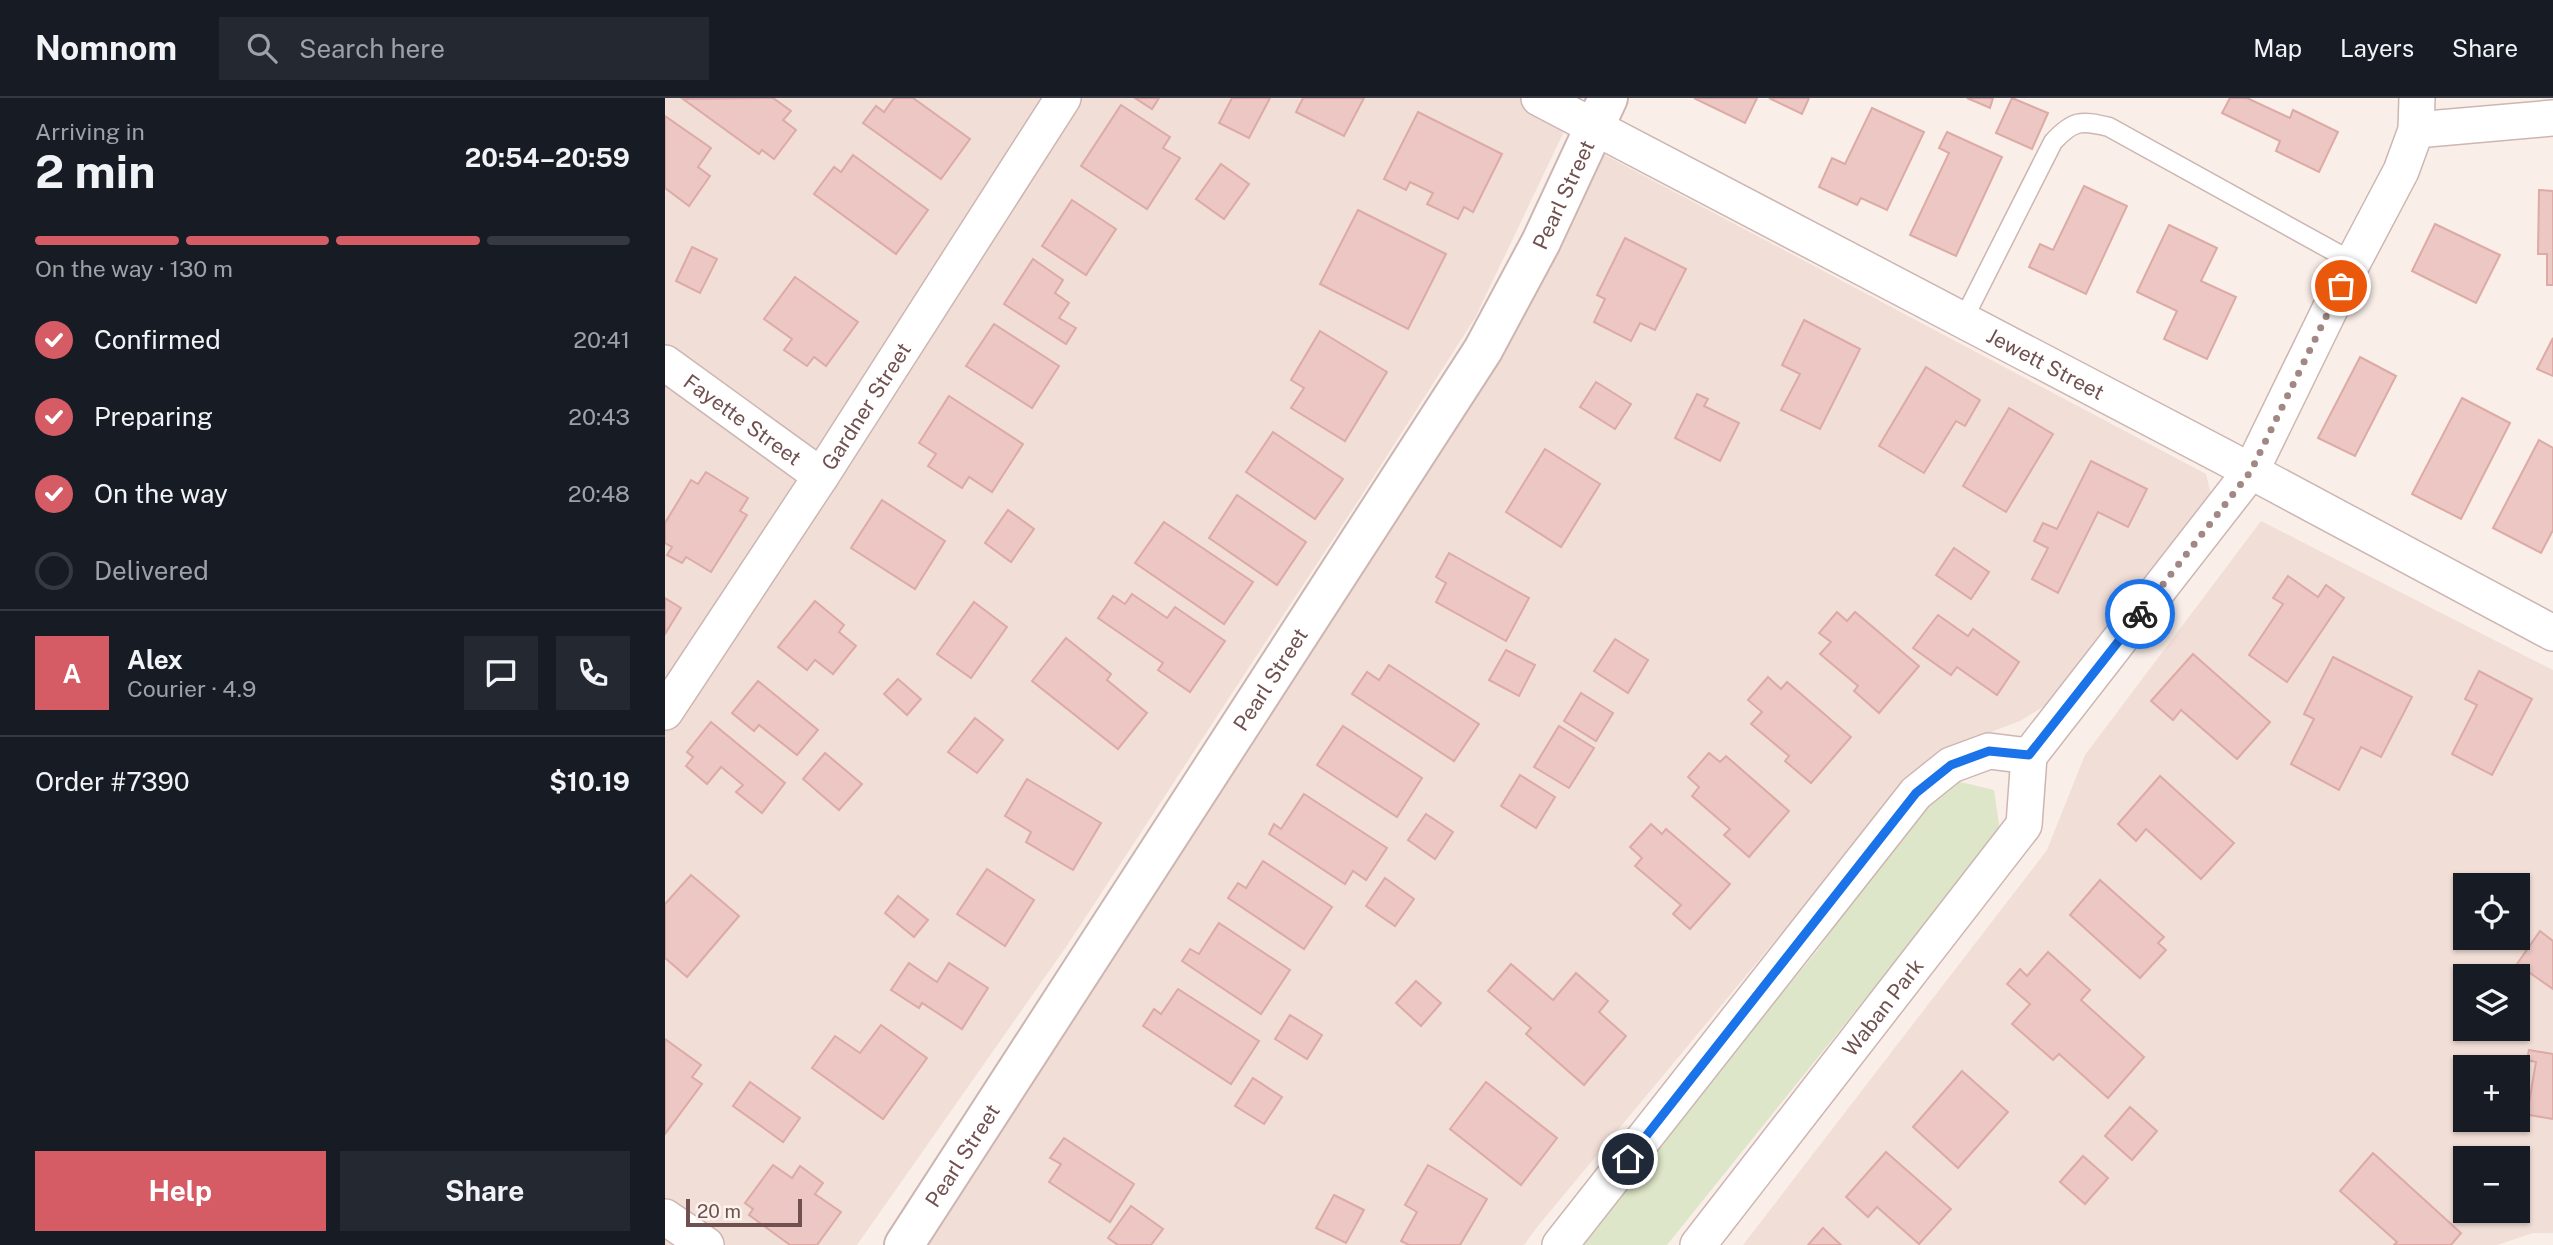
<!DOCTYPE html>
<meta charset="utf-8">
<style>
body{margin:0;font-family:"Public Sans",sans-serif;background:#242831;color:#f1f3f6;height:100vh;display:flex;flex-direction:column;font-size:26px;white-space:nowrap}
*{box-sizing:border-box;margin:0}
p{font-size:23px;color:#9ea1a6}
.icon{flex:none;width:38px;height:38px;fill:none;stroke:currentColor;stroke-width:2;stroke-linecap:round;stroke-linejoin:round}
.map{position:relative;flex:1;overflow:hidden}
.side{display:flex;flex-direction:column;background:#171b24;width:665px}
.side>*{flex:none}
.fabs{position:absolute;left:1788px;top:775px;display:grid;gap:14px}
.fabs a{display:grid;place-items:center;width:77px;height:77px;border-radius:0px;background:#171b24;box-shadow:0 2px 5px #0004;font-size:35px}
.scale{position:absolute;left:21px;bottom:18px;width:116px;box-sizing:border-box;padding-left:7px;border:4px solid #71514f;border-top:0;font-size:19px;line-height:24px;white-space:nowrap;color:#71514f;-webkit-text-stroke:5px #fdf3ee;paint-order:stroke}
.pin{position:absolute;display:grid;place-items:center;width:60px;height:60px;color:#fff;margin:-30px;border:4px solid #fff;border-radius:50%;box-shadow:0 2px 7px #0007}
.courier{position:absolute;display:grid;place-items:center;width:70px;height:70px;margin:-35px;border:5px solid #1a73e8;border-radius:50%;background:#fff;color:#222;box-shadow:0 2px 9px #0007}
.summary em{font-style:normal;font-weight:700}
.summary div{display:flex;flex-direction:column-reverse}
.summary{display:flex;align-items:center;justify-content:space-between;height:119px;padding:0 35px}
h1{font-size:46px;font-weight:700;line-height:52px}
.bar{display:grid;grid-template-columns:repeat(4,1fr);gap:10px 7px;align-content:center;height:84px;padding:0 35px}
.bar i{height:9px;border-radius:5px;background:#363941}
.bar .selected{background:#d55c65}
.bar p{grid-column:span 4}
.line{display:flex;align-items:center;gap:18px;padding:0 35px;border-top:2px solid #363941}
.line div{flex:1}
.round{display:grid;place-items:center;flex:none;width:74px;height:74px;border-radius:0px;background:#242831}
ol{padding:0 35px;list-style:none}
li{display:flex;align-items:center;gap:21px;height:77px}
li p{margin-inline-start:auto}
li .icon{padding:7px;border-radius:50%;background:#d55c65;color:#fff;stroke-width:4}
li:last-child{color:#9ea1a6}
li i{width:38px;height:38px;border:4px solid #363941;border-radius:50%}
.action{display:flex;gap:14px;margin-top:auto;padding:14px 35px}
.action a{flex:1;height:80px;border-radius:0px;background:#d55c65;color:#fff;font-size:28px;font-weight:700;line-height:80px;text-align:center}
.action a+a{background:#242831;color:#f1f3f6}
header{display:flex;align-items:center;gap:42px;box-sizing:border-box;height:98px;padding:0 35px;background:#171b24;border-bottom:2px solid #363941}
header strong{font-size:33px}
nav{display:flex;gap:38px;margin-inline-start:auto;font-size:24px}
.search{width:490px;height:63px;background:#242831;display:flex;align-items:center;gap:18px;box-sizing:border-box;padding:0 24px;border-radius:0px;color:#9ea1a6;font-size:26px}
main{display:flex;flex:1;min-height:0}
.map>svg:first-child{display:block}
</style>
<header>
<strong>Nomnom</strong>
<div class="search"><svg class="icon" aria-label="search" viewBox="0 0 24 24"><circle cx="10" cy="10" r="6"/><path d="M15 15l6 6"/></svg>Search here</div>
<nav><a>Map</a><a>Layers</a><a>Share</a></nav>
</header>
<main>
<section class="side">
<div class="summary"><div><h1>2 min</h1><p>Arriving in</p></div><em>20:54–20:59</em></div>
<div class="bar"><i class="selected"></i><i class="selected"></i><i class="selected"></i><i></i><p>On the way · 130 m</p></div>
<ol>
<li><svg class="icon" aria-label="check" viewBox="0 0 24 24"><path d="M5 12l5 5 9-10"/></svg>Confirmed<p>20:41</p></li>
<li><svg class="icon" aria-label="check" viewBox="0 0 24 24"><path d="M5 12l5 5 9-10"/></svg>Preparing<p>20:43</p></li>
<li><svg class="icon" aria-label="check" viewBox="0 0 24 24"><path d="M5 12l5 5 9-10"/></svg>On the way<p>20:48</p></li>
<li><i></i>Delivered</li>
</ol>
<div class="line" style="height:126px"><b class="round" style="background:#d55c65;color:#fff">A</b><div><b>Alex</b><p>Courier · 4.9</p></div><a class="round"><svg class="icon" aria-label="chat" viewBox="0 0 24 24"><path d="M4 5h16v11H9l-5 4z"/></svg></a><a class="round"><svg class="icon" aria-label="phone" viewBox="0 0 24 24"><path d="M5 4h4l2 5-3 2q2 4 5 5l2-3 5 2v4C11 20 4 13 5 4z"/></svg></a></div>
<div class="line" style="height:91px"><div>Order #7390</div><b>$10.19</b></div>
<div class="action"><a>Help</a><a>Share</a></div>
</section>
<div class="map">
<svg width="1888" height="1147" viewBox="0 0 1888 1147">
<rect width="100%" height="100%" fill="#faeee8"/>
<g fill="#f1ded7" fill-rule="evenodd">
<path d="M 0,0 L 915,0 L 810,220 L 693,403 L 401,849 L 192,1147 L 0,1147 Z"/>
<path d="M 938,56 L 1541,376 L 1547,400 L 1383,606 L 1355,623 L 1283,650 L 1252,672 L 873,1128 L 859,1147 L 255,1147 Z"/>
<path d="M 1596,423 L 1888,572 L 1888,1135 L 1868,1135 L 1832,1147 L 1078,1147 L 1382,752 L 1420,657 ZM 1801,788 L 1853,788 L 1853,840 L 1801,840 ZM 1801,878 L 1853,878 L 1853,931 L 1801,931 ZM 1801,970 L 1853,970 L 1853,1022 L 1801,1022 ZM 1801,1060 L 1853,1060 L 1853,1113 L 1801,1113 Z"/>
</g>
<path fill="#dde6c8" d="M 1287,682 L 1329,692 L 1335,733 L 1002,1147 L 910,1147 L 1152,853 L 1258,703 Z"/>
<g fill="#ecc7c3" stroke="#ddaaa5" stroke-width="2">
<path d="M 108,0 L 126,13 L 118,22 L 131,32 L 109,61 L 97,52 L 94,56 L 18,1 Z"/>
<path d="M 229,0 L 248,0 L 305,41 L 276,81 L 198,25 L 211,8 L 219,14 Z"/>
<path d="M 470,0 L 494,0 L 487,11 Z"/>
<path d="M 567,0 L 605,0 L 584,40 L 554,25 Z"/>
<path d="M 638,0 L 699,0 L 679,38 L 631,14 Z"/>
<path d="M 1029,0 L 1092,0 L 1080,25 Z"/>
<path d="M 1104,0 L 1144,0 L 1137,16 Z"/>
<path d="M 1302,0 L 1328,0 L 1325,10 Z"/>
<path d="M 1347,0 L 1383,15 L 1367,51 L 1331,35 Z"/>
<path d="M 1565,0 L 1582,0 L 1625,20 L 1628,12 L 1673,34 L 1654,74 L 1611,53 L 1615,43 L 1557,15 Z"/>
<path d="M 456,7 L 505,39 L 498,50 L 515,60 L 482,111 L 416,68 Z"/>
<path d="M 1207,10 L 1259,34 L 1222,112 L 1196,100 L 1192,107 L 1154,89 L 1167,60 L 1180,66 Z"/>
<path d="M 753,14 L 837,56 L 808,114 L 799,109 L 793,121 L 762,106 L 768,95 L 745,84 L 741,92 L 719,81 Z"/>
<path d="M 0,18 L 46,50 L 33,69 L 45,78 L 24,108 L 0,90 Z"/>
<path d="M 1282,34 L 1337,59 L 1291,158 L 1245,137 L 1284,55 L 1274,50 Z"/>
<path d="M 188,57 L 263,112 L 231,156 L 149,96 L 169,69 L 176,74 Z"/>
<path d="M 556,66 L 584,86 L 559,121 L 531,101 Z"/>
<path d="M 1419,88 L 1462,108 L 1421,196 L 1364,169 L 1375,146 L 1388,152 Z"/>
<path d="M 1874,92 L 1888,93 L 1888,187 L 1882,187 L 1882,156 L 1873,156 Z"/>
<path d="M 407,102 L 451,131 L 421,177 L 377,148 Z"/>
<path d="M 693,112 L 781,156 L 743,231 L 655,186 Z"/>
<path d="M 1770,126 L 1835,157 L 1811,205 L 1747,173 Z"/>
<path d="M 1504,127 L 1552,150 L 1536,183 L 1571,199 L 1542,261 L 1499,241 L 1512,213 L 1472,194 Z"/>
<path d="M 960,140 L 1021,171 L 990,232 L 975,225 L 966,243 L 929,224 L 940,201 L 932,197 Z"/>
<path d="M 27,149 L 52,161 L 35,195 L 11,183 Z"/>
<path d="M 368,161 L 398,182 L 390,195 L 404,205 L 394,220 L 411,230 L 401,246 L 339,206 Z"/>
<path d="M 130,179 L 193,224 L 161,268 L 149,259 L 142,268 L 119,252 L 127,241 L 99,221 Z"/>
<path d="M 1139,222 L 1195,251 L 1155,331 L 1116,312 L 1135,276 L 1117,267 Z"/>
<path d="M 329,226 L 394,268 L 367,310 L 301,268 Z"/>
<path d="M 655,233 L 722,274 L 680,343 L 626,310 L 639,290 L 626,282 Z"/>
<path d="M 1888,240 L 1888,278 L 1872,271 Z"/>
<path d="M 1695,259 L 1731,278 L 1690,358 L 1653,340 Z"/>
<path d="M 1261,269 L 1315,302 L 1300,328 L 1291,323 L 1259,375 L 1214,348 Z"/>
<path d="M 931,284 L 966,306 L 950,331 L 915,309 Z"/>
<path d="M 1032,296 L 1043,301 L 1039,308 L 1074,325 L 1055,363 L 1010,340 Z"/>
<path d="M 284,298 L 358,346 L 327,394 L 304,379 L 297,390 L 263,368 L 271,356 L 254,345 Z"/>
<path d="M 1797,300 L 1845,325 L 1796,421 L 1747,396 Z"/>
<path d="M 1344,310 L 1388,336 L 1341,414 L 1298,388 Z"/>
<path d="M 608,334 L 678,381 L 650,421 L 581,374 Z"/>
<path d="M 1874,342 L 1888,350 L 1888,432 L 1876,455 L 1828,430 Z"/>
<path d="M 880,351 L 935,386 L 896,449 L 841,414 Z"/>
<path d="M 1426,363 L 1482,391 L 1463,429 L 1433,414 L 1393,495 L 1367,481 L 1383,450 L 1369,443 L 1378,425 L 1392,431 Z"/>
<path d="M 41,374 L 83,400 L 75,413 L 82,417 L 46,474 L 21,459 L 17,465 L 2,457 L 7,449 L 0,445 L 0,425 L 26,382 L 33,386 Z"/>
<path d="M 572,397 L 641,444 L 612,487 L 544,440 Z"/>
<path d="M 217,402 L 280,443 L 250,491 L 186,450 Z"/>
<path d="M 343,412 L 369,431 L 346,464 L 320,445 Z"/>
<path d="M 499,424 L 588,484 L 559,526 L 470,465 Z"/>
<path d="M 1289,450 L 1324,474 L 1306,501 L 1271,477 Z"/>
<path d="M 784,455 L 864,500 L 841,543 L 771,504 L 781,485 L 771,479 Z"/>
<path d="M 1623,478 L 1653,499 L 1661,487 L 1679,500 L 1622,584 L 1584,557 L 1618,506 L 1608,500 Z"/>
<path d="M 467,496 L 502,520 L 510,509 L 560,543 L 525,594 L 493,572 L 498,565 L 433,520 L 448,498 L 460,506 Z"/>
<path d="M 0,500 L 16,510 L 0,536 Z"/>
<path d="M 150,503 L 179,527 L 174,534 L 191,548 L 168,576 L 150,562 L 142,572 L 113,549 Z"/>
<path d="M 309,504 L 342,529 L 306,580 L 272,556 Z"/>
<path d="M 1172,514 L 1182,523 L 1190,514 L 1254,568 L 1214,615 L 1189,593 L 1193,588 L 1155,556 L 1166,544 L 1154,535 Z"/>
<path d="M 1273,517 L 1303,538 L 1308,531 L 1354,564 L 1332,597 L 1292,569 L 1286,577 L 1248,550 Z"/>
<path d="M 401,540 L 446,576 L 442,582 L 482,615 L 453,651 L 367,583 Z"/>
<path d="M 950,541 L 983,562 L 963,595 L 929,573 Z"/>
<path d="M 841,552 L 870,567 L 854,598 L 824,582 Z"/>
<path d="M 1528,556 L 1605,624 L 1572,661 L 1516,612 L 1508,622 L 1486,603 Z"/>
<path d="M 1668,559 L 1747,599 L 1716,659 L 1696,649 L 1674,692 L 1626,666 L 1649,621 L 1639,616 Z"/>
<path d="M 724,567 L 814,626 L 789,663 L 687,596 L 702,574 L 714,582 Z"/>
<path d="M 1814,573 L 1867,601 L 1827,677 L 1787,656 L 1812,607 L 1800,601 Z"/>
<path d="M 1103,579 L 1116,591 L 1122,584 L 1186,639 L 1146,685 L 1120,663 L 1124,658 L 1086,626 L 1097,614 L 1083,602 Z"/>
<path d="M 233,581 L 256,601 L 242,617 L 219,596 Z"/>
<path d="M 93,583 L 153,632 L 132,657 L 94,627 L 89,633 L 67,615 Z"/>
<path d="M 916,595 L 948,615 L 931,643 L 899,623 Z"/>
<path d="M 310,620 L 338,642 L 312,675 L 283,654 Z"/>
<path d="M 46,624 L 120,685 L 97,715 L 71,694 L 78,687 L 56,669 L 42,686 L 21,668 L 28,659 L 22,654 Z"/>
<path d="M 678,628 L 757,680 L 732,719 L 652,667 Z"/>
<path d="M 894,628 L 929,650 L 904,690 L 869,669 Z"/>
<path d="M 160,655 L 197,686 L 174,712 L 138,681 Z"/>
<path d="M 1044,655 L 1055,664 L 1061,658 L 1124,713 L 1084,759 L 1059,737 L 1065,731 L 1027,698 L 1034,689 L 1023,679 Z"/>
<path d="M 855,677 L 890,699 L 871,730 L 836,708 Z"/>
<path d="M 1495,678 L 1569,745 L 1536,781 L 1481,731 L 1471,743 L 1453,726 Z"/>
<path d="M 362,681 L 436,725 L 408,772 L 361,744 L 366,734 L 340,718 Z"/>
<path d="M 639,696 L 722,750 L 701,782 L 688,773 L 680,786 L 604,736 L 609,726 L 616,731 Z"/>
<path d="M 761,716 L 788,734 L 770,761 L 743,742 Z"/>
<path d="M 986,726 L 997,736 L 1001,731 L 1065,786 L 1025,831 L 1008,816 L 1016,807 L 970,768 L 977,760 L 965,749 Z"/>
<path d="M 598,763 L 667,809 L 639,851 L 563,800 L 573,785 L 581,790 Z"/>
<path d="M 322,771 L 369,802 L 340,848 L 292,816 Z"/>
<path d="M 26,777 L 74,818 L 22,879 L 0,860 L 0,806 Z"/>
<path d="M 720,780 L 749,801 L 730,828 L 701,808 Z"/>
<path d="M 1435,782 L 1499,839 L 1493,845 L 1501,852 L 1475,880 L 1405,817 Z"/>
<path d="M 233,798 L 263,822 L 249,839 L 220,815 Z"/>
<path d="M 554,825 L 625,872 L 596,916 L 517,863 L 525,851 L 534,856 Z"/>
<path d="M 1875,833 L 1888,843 L 1888,891 L 1852,866 Z"/>
<path d="M 1383,854 L 1425,892 L 1416,902 L 1479,959 L 1443,1000 L 1394,956 L 1388,962 L 1347,926 L 1365,906 L 1342,886 L 1355,871 L 1362,878 Z"/>
<path d="M 244,865 L 272,884 L 284,865 L 323,890 L 297,931 L 257,905 L 254,910 L 226,892 Z"/>
<path d="M 846,866 L 888,902 L 911,875 L 943,903 L 934,914 L 961,938 L 919,987 L 861,936 L 866,930 L 823,893 Z"/>
<path d="M 751,883 L 776,905 L 756,928 L 731,905 Z"/>
<path d="M 513,891 L 594,943 L 566,986 L 478,928 L 489,911 L 496,916 Z"/>
<path d="M 625,917 L 657,937 L 642,961 L 610,941 Z"/>
<path d="M 216,927 L 262,960 L 218,1021 L 147,970 L 170,938 L 195,955 Z"/>
<path d="M 0,941 L 36,967 L 27,979 L 37,986 L 0,1036 Z"/>
<path d="M 1864,952 L 1888,956 L 1888,1021 L 1853,1015 L 1854,1003 L 1864,1005 L 1871,964 L 1862,962 Z"/>
<path d="M 1297,973 L 1343,1014 L 1293,1070 L 1248,1029 Z"/>
<path d="M 588,980 L 617,999 L 599,1026 L 570,1008 Z"/>
<path d="M 85,984 L 135,1020 L 118,1044 L 68,1008 Z"/>
<path d="M 821,984 L 892,1040 L 856,1087 L 785,1031 Z"/>
<path d="M 1465,1009 L 1492,1033 L 1467,1062 L 1440,1038 Z"/>
<path d="M 399,1040 L 469,1086 L 445,1124 L 384,1084 L 396,1066 L 385,1060 Z"/>
<path d="M 1221,1054 L 1286,1111 L 1254,1146 L 1212,1109 L 1203,1119 L 1181,1099 Z"/>
<path d="M 1708,1055 L 1796,1135 L 1786,1147 L 1729,1147 L 1732,1144 L 1675,1093 Z"/>
<path d="M 1418,1058 L 1443,1080 L 1420,1106 L 1395,1084 Z"/>
<path d="M 108,1067 L 127,1080 L 135,1068 L 158,1085 L 150,1096 L 176,1114 L 152,1147 L 125,1147 L 84,1117 L 88,1111 L 80,1105 Z"/>
<path d="M 763,1067 L 822,1101 L 795,1147 L 744,1147 L 736,1143 L 752,1114 L 740,1107 Z"/>
<path d="M 669,1097 L 699,1112 L 681,1145 L 651,1130 Z"/>
<path d="M 466,1108 L 498,1131 L 486,1147 L 453,1147 L 443,1140 Z"/>
<path d="M 1158,1130 L 1176,1147 L 1143,1147 Z"/>
</g>
<g fill="none" stroke-linecap="round" stroke-linejoin="round">
<g stroke="#cdb6b2" stroke-width="21">
<path id="service" d="M 1298,222 L 1388,44 C 1408,22 1416,22 1444,29 L 1688,164"/>
</g>
<g stroke="#cdb6b2" stroke-width="38">
<g id="minor">
<path id="s1" d="M 874,0 L 1561,360 L 1888,535"/>
<path d="M 1751,32 L 1888,20"/>
<path id="s2" d="M 0,265 L 156,378"/>
<path id="s3" d="M 0,614 L 156,378 L 398,0"/>
<path d="M 0,1119 L 41,1147"/>
<path d="M 895,1147 L 1251,695 L 1286,667 L 1324,653 L 1364,658"/>
<path id="s4" d="M 1033,1147 L 1359,727 L 1364,658 L 1586,373 L 1688,164 L 1736,73 L 1751,32 L 1752,0"/>
</g>
</g>
<g stroke="#cdb6b2" stroke-width="42">
<g id="tertiary">
<path id="s5" d="M 239,1147 L 818,252 L 876,144 L 943,0"/>
</g>
</g>
<use href="#service" stroke="#fff" stroke-width="18"/>
<use href="#minor" stroke="#fff" stroke-width="35"/>
<use href="#tertiary" stroke="#fff" stroke-width="38"/>
</g>
<g fill="none" stroke-linecap="round" stroke-linejoin="round">
<path stroke="#a18885" stroke-width="7" stroke-dasharray="0 12.6" d="M 1475,516 L 1586,373 L 1676,188"/>
<path stroke="#1a73e8" stroke-width="9" d="M 963,1061 L 1251,695 L 1286,667 L 1324,653 L 1364,657 L 1475,516"/>
</g>
<g text-anchor="middle" dominant-baseline="central" stroke-width="5" stroke-linejoin="round" paint-order="stroke">
<g font-size="21" fill="#71514f" stroke="#fdf3ee">
<text stroke="none"><textPath href="#s5" startOffset="1241">Pearl Street</textPath></text>
<text stroke="none"><textPath href="#s1" startOffset="572">Jewett Street</textPath></text>
<text stroke="none"><textPath href="#s3" startOffset="366">Gardner Street</textPath></text>
<text stroke="none"><textPath href="#s2" startOffset="96">Fayette Street</textPath></text>
<text stroke="none"><textPath href="#s5" startOffset="674">Pearl Street</textPath></text>
<text stroke="none"><textPath href="#s4" startOffset="301">Waban Park</textPath></text>
<text stroke="none"><textPath href="#s5" startOffset="107">Pearl Street</textPath></text>
</g>
</g>
</svg>
<div class="fabs">
<a><svg class="icon" aria-label="locate" viewBox="0 0 24 24"><circle cx="12" cy="12" r="6"/><path d="M12 2v4M12 18v4M2 12h4M18 12h4"/></svg></a>
<a><svg class="icon" aria-label="layers" viewBox="0 0 24 24"><path d="M12 4l9 5-9 5-9-5zM3 14l9 5 9-5"/></svg></a>
<a>+</a>
<a>−</a>
</div>
<div class="scale">20 m</div>
<div class="pin" style="left:1676px;top:188px;background:#ea580c"><svg class="icon" aria-label="bag" viewBox="0 0 24 24"><path d="M5 8h14l-1 12H6zM9 8a3 3 0 0 1 6 0"/></svg></div>
<div class="pin" style="left:963px;top:1061px;background:#1f2937"><svg class="icon" aria-label="home" viewBox="0 0 24 24"><path d="M3 11l9-7 9 7M6 9v11h12V9"/></svg></div>
<div class="courier" style="left:1475px;top:516px"><svg class="icon" aria-label="bike" viewBox="0 0 24 24"><circle cx="6" cy="16" r="4"/><circle cx="18" cy="16" r="4"/><path d="M6 16l4-8h5l3 8M10 8l3 8H6M13 5h3"/></svg></div>
</div>
</main>
